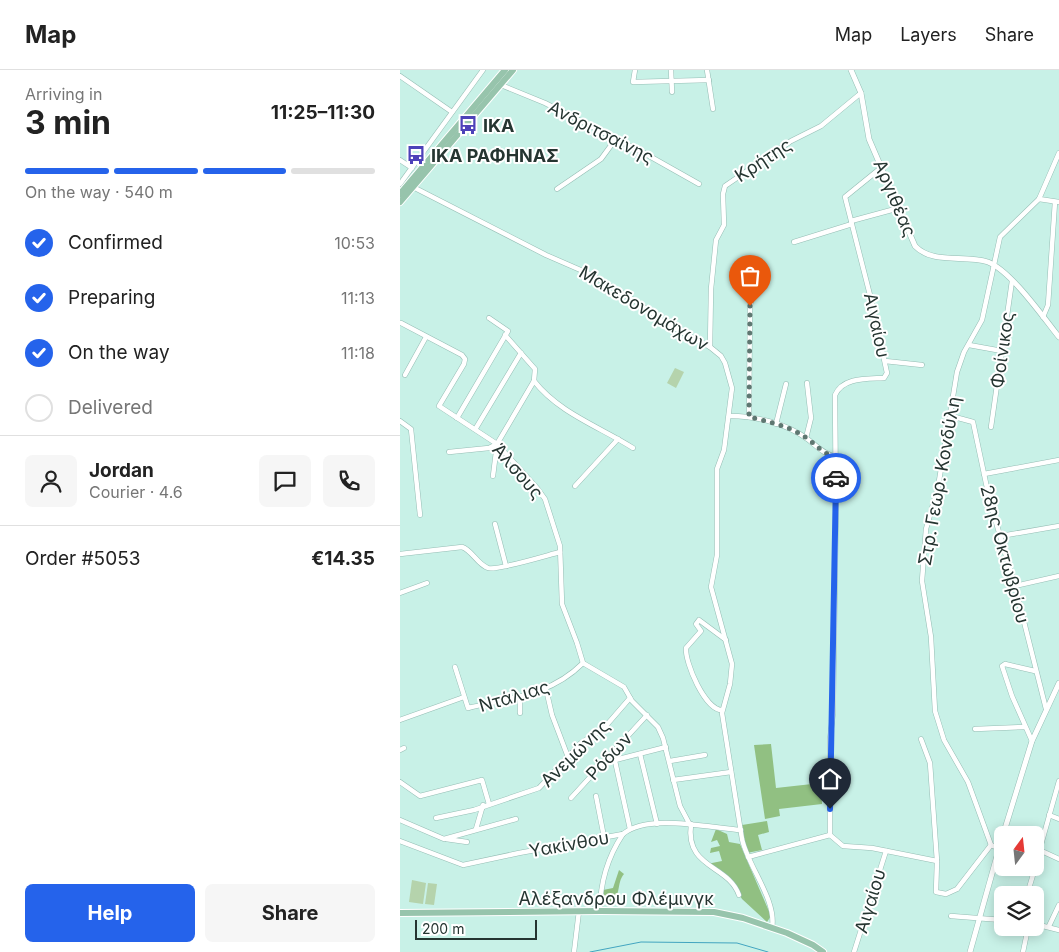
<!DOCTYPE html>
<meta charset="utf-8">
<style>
body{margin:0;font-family:Inter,sans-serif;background:#f6f6f6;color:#222;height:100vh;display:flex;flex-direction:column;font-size:19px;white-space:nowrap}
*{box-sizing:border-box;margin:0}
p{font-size:16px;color:#767676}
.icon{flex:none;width:28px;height:28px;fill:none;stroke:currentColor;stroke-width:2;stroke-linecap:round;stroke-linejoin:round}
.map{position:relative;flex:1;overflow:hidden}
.side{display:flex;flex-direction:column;background:#fff;width:400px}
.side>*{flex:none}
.needle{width:32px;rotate:15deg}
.fabs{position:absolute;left:594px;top:756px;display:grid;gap:10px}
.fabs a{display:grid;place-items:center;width:50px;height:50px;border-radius:8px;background:#fff;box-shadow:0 2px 12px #0003;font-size:25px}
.scale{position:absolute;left:15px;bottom:12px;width:122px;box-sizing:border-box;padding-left:5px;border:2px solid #253531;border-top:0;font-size:14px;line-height:18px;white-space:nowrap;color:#253531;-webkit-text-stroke:4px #fff;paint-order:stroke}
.pin{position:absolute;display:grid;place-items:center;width:42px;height:42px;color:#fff;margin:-51px -21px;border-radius:50% 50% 50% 0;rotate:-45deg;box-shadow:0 0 5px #0007}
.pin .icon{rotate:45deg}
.courier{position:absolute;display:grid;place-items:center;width:50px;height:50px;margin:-25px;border:4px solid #2563eb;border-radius:50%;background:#fff;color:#222;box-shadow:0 1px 6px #0007}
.headline em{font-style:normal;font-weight:700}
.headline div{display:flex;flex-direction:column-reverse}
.headline{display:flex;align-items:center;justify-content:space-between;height:85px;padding:0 25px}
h1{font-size:32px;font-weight:700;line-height:38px}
.bar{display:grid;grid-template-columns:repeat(4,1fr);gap:8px 5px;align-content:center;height:60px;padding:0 25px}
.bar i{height:6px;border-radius:4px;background:#e0e0e0}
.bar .on{background:#2563eb}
.bar p{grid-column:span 4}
.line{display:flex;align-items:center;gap:12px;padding:0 25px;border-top:1px solid #e0e0e0}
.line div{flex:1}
.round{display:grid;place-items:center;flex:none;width:52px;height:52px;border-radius:8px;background:#f6f6f6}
ol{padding:0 25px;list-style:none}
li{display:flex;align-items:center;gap:15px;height:55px}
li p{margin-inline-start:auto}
li .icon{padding:5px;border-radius:50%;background:#2563eb;color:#fff;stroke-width:4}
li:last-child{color:#767676}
li i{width:28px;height:28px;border:2px solid #e0e0e0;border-radius:50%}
.primary-button{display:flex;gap:10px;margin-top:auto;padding:10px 25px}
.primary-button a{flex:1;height:58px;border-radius:8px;background:#2563eb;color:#fff;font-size:20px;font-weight:700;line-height:58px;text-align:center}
.primary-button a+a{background:#f6f6f6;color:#222}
header{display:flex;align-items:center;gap:30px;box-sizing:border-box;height:70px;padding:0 25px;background:#fff;border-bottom:1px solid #e0e0e0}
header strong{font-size:24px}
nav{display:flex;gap:28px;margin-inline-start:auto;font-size:18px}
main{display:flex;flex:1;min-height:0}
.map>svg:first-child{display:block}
</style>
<header>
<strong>Map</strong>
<nav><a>Map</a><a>Layers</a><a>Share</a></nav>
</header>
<main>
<section class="side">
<div class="headline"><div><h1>3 min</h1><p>Arriving in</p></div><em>11:25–11:30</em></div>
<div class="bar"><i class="on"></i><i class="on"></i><i class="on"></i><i></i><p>On the way · 540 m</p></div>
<ol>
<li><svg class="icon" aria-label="check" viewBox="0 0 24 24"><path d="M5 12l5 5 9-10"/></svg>Confirmed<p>10:53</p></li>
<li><svg class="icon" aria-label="check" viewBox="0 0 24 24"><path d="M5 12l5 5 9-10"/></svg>Preparing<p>11:13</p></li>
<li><svg class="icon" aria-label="check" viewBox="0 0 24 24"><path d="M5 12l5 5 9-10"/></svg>On the way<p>11:18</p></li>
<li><i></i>Delivered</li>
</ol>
<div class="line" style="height:90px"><a class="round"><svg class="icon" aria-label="person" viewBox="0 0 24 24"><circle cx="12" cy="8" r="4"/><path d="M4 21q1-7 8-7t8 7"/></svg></a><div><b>Jordan</b><p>Courier · 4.6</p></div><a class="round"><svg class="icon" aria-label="chat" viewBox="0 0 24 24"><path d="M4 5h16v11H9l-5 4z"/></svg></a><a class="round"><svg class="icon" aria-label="phone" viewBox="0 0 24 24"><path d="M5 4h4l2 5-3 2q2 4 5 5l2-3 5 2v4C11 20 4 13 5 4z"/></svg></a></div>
<div class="line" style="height:65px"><div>Order #5053</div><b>€14.35</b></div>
<div class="primary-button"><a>Help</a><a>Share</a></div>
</section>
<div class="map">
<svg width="659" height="882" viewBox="0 0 659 882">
<rect width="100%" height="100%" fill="#c8f1e7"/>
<g fill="#b5d3ac">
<path d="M 275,298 L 284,302 L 276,318 L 267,313 Z"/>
<path d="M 12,810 L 26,813 L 23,834 L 9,832 Z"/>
<path d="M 28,813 L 37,814 L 34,835 L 25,834 Z"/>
</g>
<g fill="#91c082">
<path d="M 371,674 L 376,718 L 421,713 L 422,734 L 379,739 L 380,746 L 365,749 L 354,675 Z"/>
<path d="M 367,751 L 369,762 L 358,765 L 362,780 L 347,783 L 342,755 Z"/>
<path d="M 316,759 L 327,764 L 329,772 L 340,774 L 371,846 L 367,852 L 342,829 L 328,806 L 307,794 L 322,791 L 319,781 L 310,783 L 311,778 L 320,776 L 317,770 L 311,772 Z"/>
<path d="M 219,800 L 224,804 C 216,813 222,828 208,836 L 201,831 L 203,820 L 213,818 Z"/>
</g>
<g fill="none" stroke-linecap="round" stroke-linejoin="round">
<path stroke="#42a5c0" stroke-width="1" d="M 190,882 L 241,872 L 337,873 L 368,882"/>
<g stroke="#95bdb4" stroke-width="5.5">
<g id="minor">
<path d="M 235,0 L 233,12 L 309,10"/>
<path d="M 271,0 L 272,22"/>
<path d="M 307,0 L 313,39"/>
<path d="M 0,6 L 52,42"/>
<path d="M 101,15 L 145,33 L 244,83 L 299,114"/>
<path d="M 0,90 L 12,98"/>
<path d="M 0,114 L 83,0"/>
<path d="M 13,117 L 146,185 L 192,205 L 237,232 L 265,253 L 310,277 L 321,286 L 325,293 L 332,318 L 324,380 L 317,399 L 317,485 L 311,517 L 332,594 L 330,614 L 322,643 L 342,769 C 348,797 377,830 372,858"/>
<path d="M 157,119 L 201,89 L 215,70"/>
<path d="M 639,129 L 659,132"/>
<path d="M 451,151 L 499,138"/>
<path d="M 394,172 L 452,154"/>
<path d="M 643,247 L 648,235 L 655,132"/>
<path d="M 1,253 L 62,285 L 65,289 L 64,294 L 39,336 L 97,374 L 137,418 L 145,429 L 160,476 L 162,534 L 177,573 L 183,593 L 224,617 L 232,631 L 258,657 L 263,668 L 280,736 L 289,753"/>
<path d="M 105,265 L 135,299 L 134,311 C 159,343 200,357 233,378"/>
<path d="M 569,275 L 602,281"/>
<path d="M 310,277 L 311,219 L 316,170 L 324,155 L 323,124 L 325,116 L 391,71 L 421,56 L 461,23"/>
<path d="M 485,291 L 522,295"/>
<path d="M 5,305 L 26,267"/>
<path d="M 330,346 C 355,346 385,353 406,368 C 416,375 423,384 436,387"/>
<path d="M 551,346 L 573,352 L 590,432 L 615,516 L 646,639"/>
<path d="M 349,347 L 350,236 L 352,226 L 356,224"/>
<path d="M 57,348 L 108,261 L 89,248"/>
<path d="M 0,351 L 11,359 L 20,445"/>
<path d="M 376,354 L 386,314"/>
<path d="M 591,357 L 612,211"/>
<path d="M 76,358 L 121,283"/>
<path d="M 406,368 L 411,348 L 407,313"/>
<path d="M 49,382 L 89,378 L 97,374"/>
<path d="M 584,404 L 659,390"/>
<path d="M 93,406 L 97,374 L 134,311"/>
<path d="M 175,416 L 218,369"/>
<path d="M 95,454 L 106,496"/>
<path d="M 601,466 L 659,456"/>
<path d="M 0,484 L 62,477 C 72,480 77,494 88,498 C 96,501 148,485 160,482"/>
<path d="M 615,516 L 659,506"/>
<path d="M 0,523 L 27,513"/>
<path d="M 55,597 L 68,638 C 110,628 150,626 183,593"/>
<path d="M 146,619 L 152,645 L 168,687"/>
<path d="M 120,627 L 120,643"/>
<path d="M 322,640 C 305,640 285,593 286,578 L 301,561 L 296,554 L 299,550 L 326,570"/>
<path d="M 0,650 L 64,627"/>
<path d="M 575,659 L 625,657"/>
<path d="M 521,669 L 530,693 L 537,791 L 536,822 L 546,824 L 557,819 L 591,775"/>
<path d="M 632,671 L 612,626 L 602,596 L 605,594 L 635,601"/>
<path d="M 0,680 L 4,678"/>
<path d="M 240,684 L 257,754"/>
<path d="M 215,690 L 266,677"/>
<path d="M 215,691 L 230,759"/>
<path d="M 270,691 L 305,685"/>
<path d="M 273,710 L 331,702"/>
<path d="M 0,712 L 20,726 L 82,710 L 89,734"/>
<path d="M 196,726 L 204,767"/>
<path d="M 171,728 L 247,645"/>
<path d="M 649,745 L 659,749"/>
<path d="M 36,748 L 74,740 L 139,718 L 181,673 L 204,658 L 230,628"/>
<path d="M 0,750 L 44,769 L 116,749"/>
<path d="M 291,754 C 285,799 328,794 339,825"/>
<path d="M 76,759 L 83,735"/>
<path d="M 430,765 L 430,669 L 433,643 L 436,441 L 435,325 C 443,307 467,309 484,308 L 487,303 L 471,229 L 445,127 L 482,97"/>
<path d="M 430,765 L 443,776 L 472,778 L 537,791"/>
<path d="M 46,769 L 67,772"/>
<path d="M 0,771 L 63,795 L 119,783 L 223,764 C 248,743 310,758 341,760"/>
<path d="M 635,778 L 659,789"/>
<path d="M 600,779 L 591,775 L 568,712 L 544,670 L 535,641 L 531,567 L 522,511 L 526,459 L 538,417 L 557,302 L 564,282 L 582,250 L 600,167 L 639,129 L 659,83"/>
<path d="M 348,787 L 430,765"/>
<path d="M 635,796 L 659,711"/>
<path d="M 627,825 L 635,798"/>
<path d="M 200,841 C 200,813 207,788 223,764"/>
<path d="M 551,846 L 602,850"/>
<path d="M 635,854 L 659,860"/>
<path d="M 649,856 L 659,835"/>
<path d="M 174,882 L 179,841"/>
<path d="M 454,882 L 486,781"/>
<path d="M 623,882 L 628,858"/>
</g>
</g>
<g stroke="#95bdb4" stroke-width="6">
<g id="tertiary">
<path d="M 451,0 L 461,23 L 469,69 L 515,176 C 533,195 565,184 588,192 C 611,201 643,247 659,267"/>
<path d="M 603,765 L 632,671 L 659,613"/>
<path d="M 570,882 L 602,768"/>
</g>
</g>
<g stroke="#fff" stroke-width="8">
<g id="primary">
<path d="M 0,124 L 105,0"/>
<path d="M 0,132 L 113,0"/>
<path d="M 0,843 L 200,841 L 314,842 L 343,848 L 387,863 L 413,875 L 423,882"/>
</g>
</g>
<use href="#minor" stroke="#fff" stroke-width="4.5"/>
<use href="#tertiary" stroke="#fff" stroke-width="5"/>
<use href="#primary" stroke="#97c4ac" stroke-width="6"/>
</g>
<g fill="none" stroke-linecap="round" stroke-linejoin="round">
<path stroke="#5e7771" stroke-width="5" stroke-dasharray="0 9" d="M 350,236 L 349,347 C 367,351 389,356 405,367 C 416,374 422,384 436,387 L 436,408"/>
<path stroke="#2563eb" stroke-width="6" d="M 430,739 L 436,408"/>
</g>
<defs>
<g id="bus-bare" transform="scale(1.5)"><path d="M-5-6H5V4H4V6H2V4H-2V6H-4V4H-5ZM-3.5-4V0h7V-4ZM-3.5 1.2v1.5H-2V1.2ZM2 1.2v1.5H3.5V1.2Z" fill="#4d42b9" stroke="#fff" stroke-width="2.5" paint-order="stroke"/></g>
</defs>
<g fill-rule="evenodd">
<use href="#bus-bare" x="68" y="55"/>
<use href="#bus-bare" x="16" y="85"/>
</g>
<g text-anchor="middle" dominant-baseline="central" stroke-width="4" stroke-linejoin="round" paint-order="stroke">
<g font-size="18" font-weight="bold" fill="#253531" stroke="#fff" text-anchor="start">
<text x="83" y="55">ΙΚΑ</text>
<text x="31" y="85">ΙΚΑ ΡΑΦΗΝΑΣ</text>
</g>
<g font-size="18" fill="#253531" stroke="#fff">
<text transform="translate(201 62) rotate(27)">Ανδριτσαίνης</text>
<text transform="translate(363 90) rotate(-33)">Κρήτης</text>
<text transform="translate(495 128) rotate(67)">Αργιθέας</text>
<text transform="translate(244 238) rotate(31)">Μακεδονομάχων</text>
<text transform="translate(477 255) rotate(78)">Αιγαίου</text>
<text transform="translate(602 280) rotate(-82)">Φοίνικος</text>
<text transform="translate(118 401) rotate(49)">Άλσους</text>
<text transform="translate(539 411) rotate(-80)">Στρ. Γεωρ. Κονδύλη</text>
<text transform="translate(605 484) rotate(75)">28ης Οκτωβρίου</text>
<text transform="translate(114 626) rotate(-16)">Ντάλιας</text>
<text transform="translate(175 683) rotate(-44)">Ανεμώνης</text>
<text transform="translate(209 686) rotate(-47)">Ρόδων</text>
<text transform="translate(169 774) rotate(-10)">Υακίνθου</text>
<text x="216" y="828">Αλέξανδρου Φλέμινγκ</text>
<text transform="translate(470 831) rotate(-73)">Αιγαίου</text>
</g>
</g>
</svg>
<div class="fabs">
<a><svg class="needle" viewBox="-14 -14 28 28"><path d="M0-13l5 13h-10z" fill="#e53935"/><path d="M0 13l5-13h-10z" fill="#767676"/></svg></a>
<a><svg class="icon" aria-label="layers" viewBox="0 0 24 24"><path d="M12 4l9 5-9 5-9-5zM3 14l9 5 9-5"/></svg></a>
</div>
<div class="scale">200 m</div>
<div class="pin" style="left:350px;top:236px;background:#ea580c"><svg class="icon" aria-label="bag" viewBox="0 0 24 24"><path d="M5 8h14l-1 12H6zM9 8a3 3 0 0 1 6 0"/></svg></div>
<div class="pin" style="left:430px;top:739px;background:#1f2937"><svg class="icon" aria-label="home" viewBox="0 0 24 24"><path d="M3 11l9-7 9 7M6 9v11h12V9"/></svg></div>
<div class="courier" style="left:436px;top:408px"><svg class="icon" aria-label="car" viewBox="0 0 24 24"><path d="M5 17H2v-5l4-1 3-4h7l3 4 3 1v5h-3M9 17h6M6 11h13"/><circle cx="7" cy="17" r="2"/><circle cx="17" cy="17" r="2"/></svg></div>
</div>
</main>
